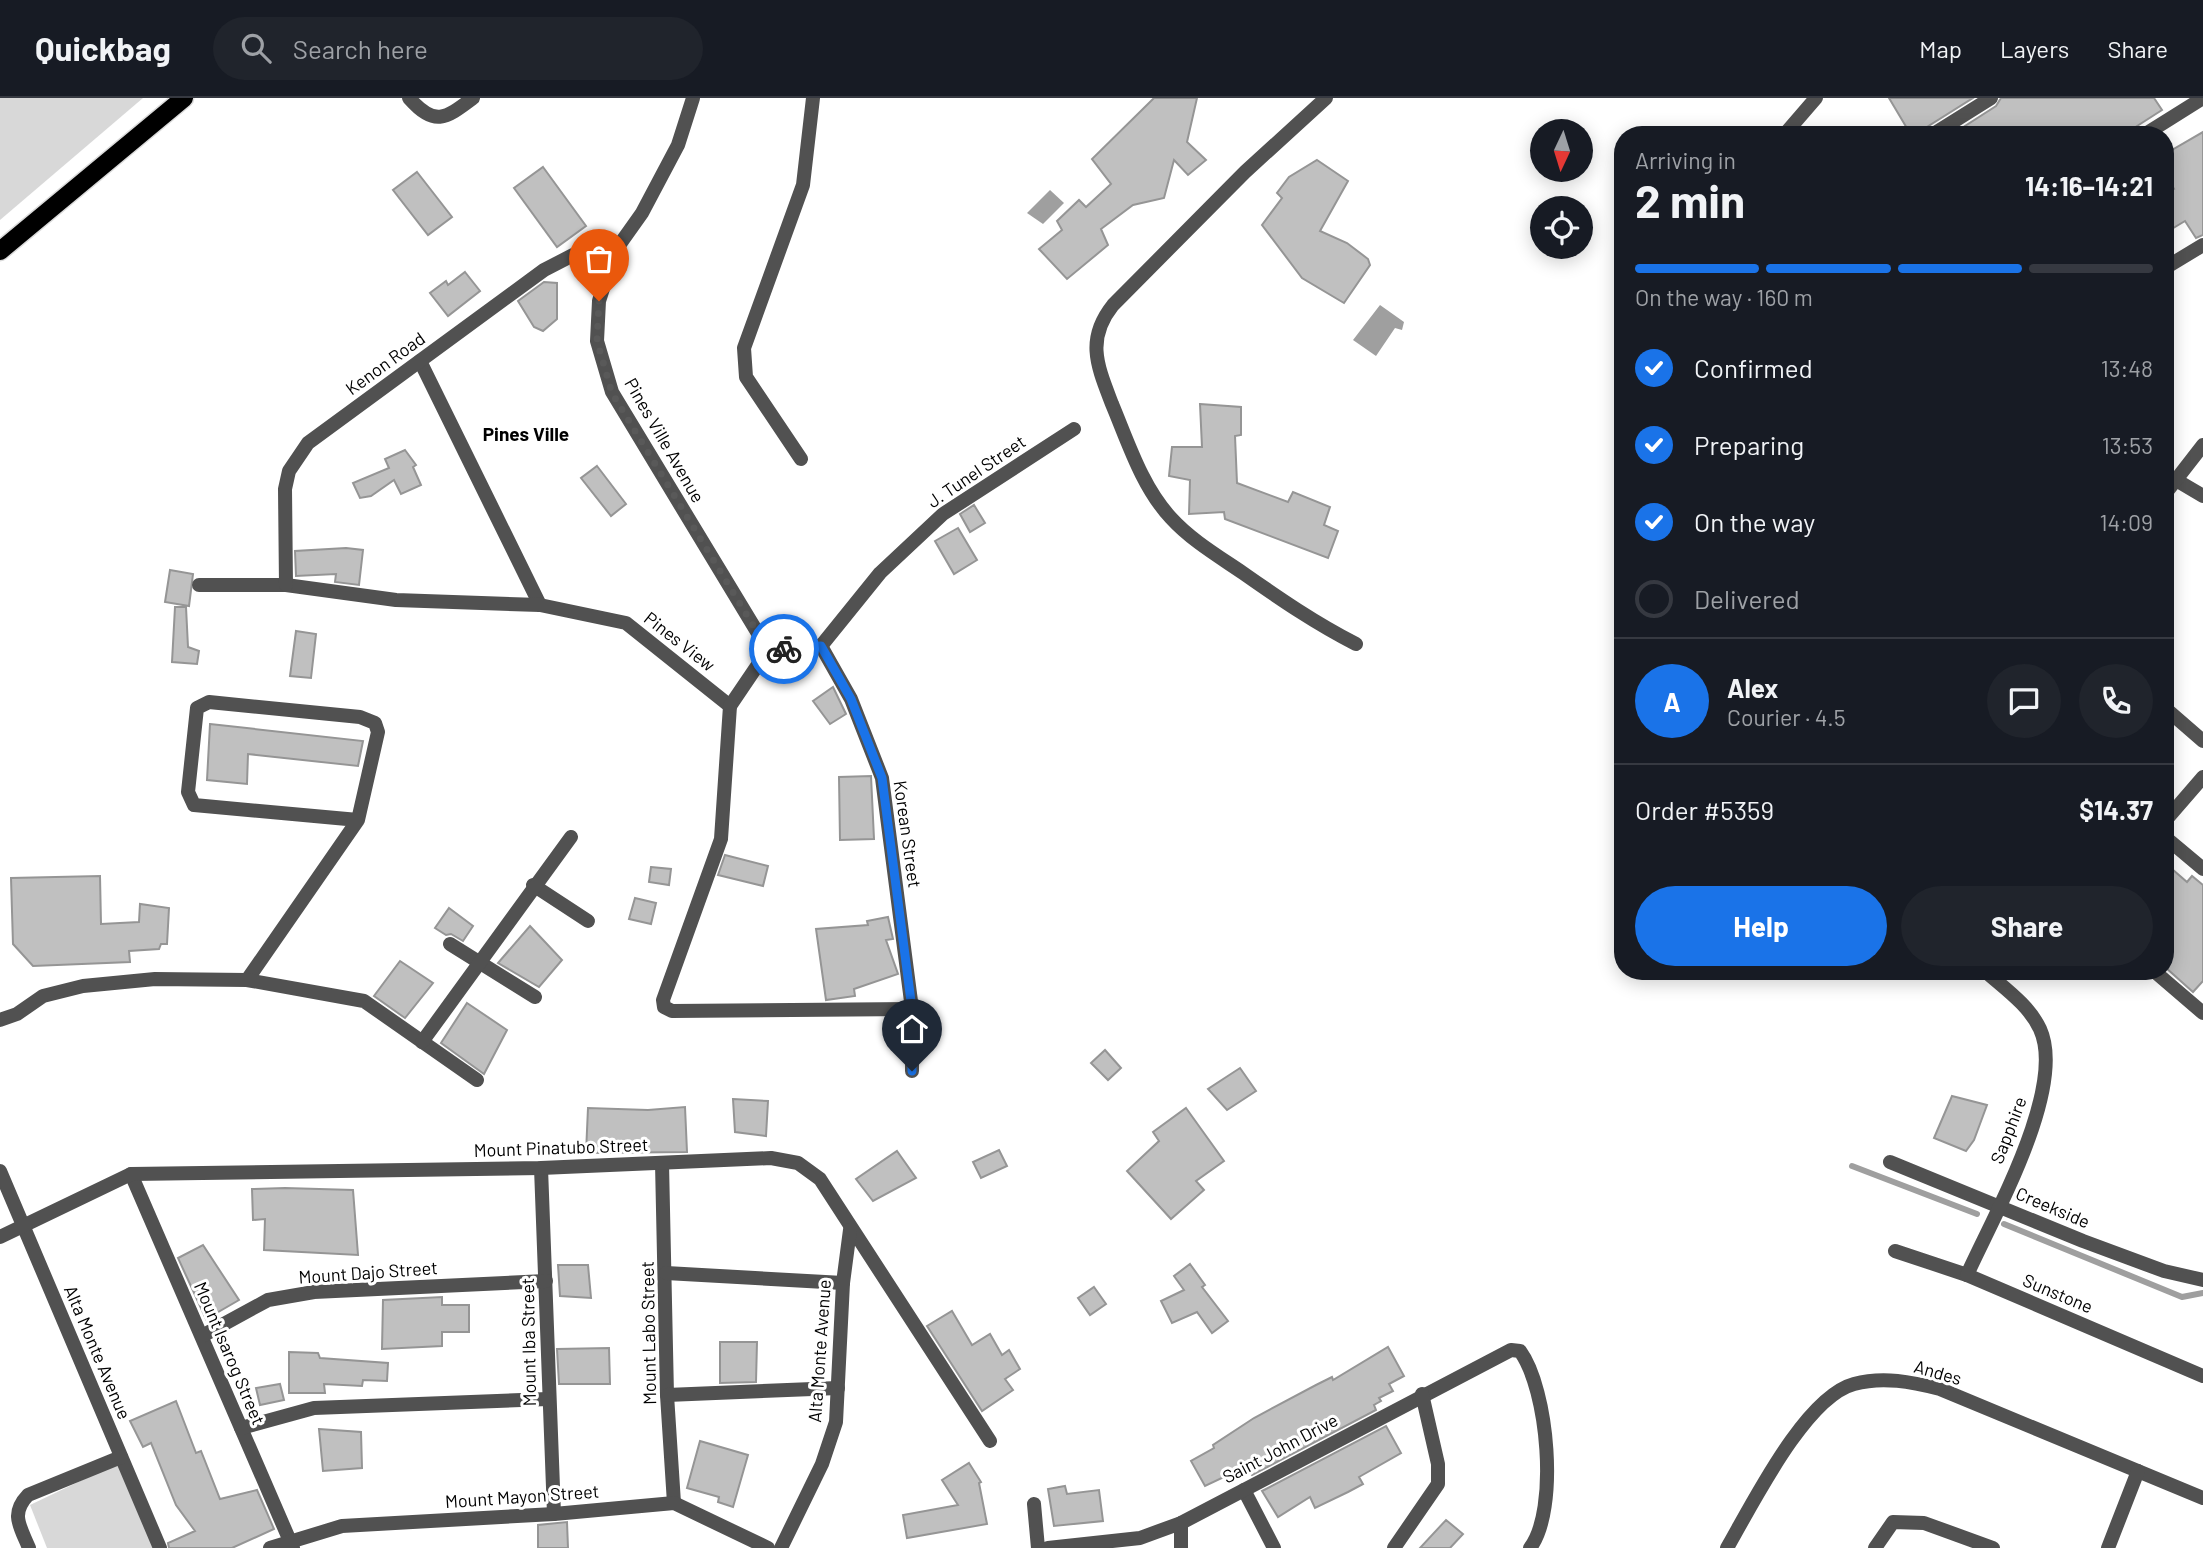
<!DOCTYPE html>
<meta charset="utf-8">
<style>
body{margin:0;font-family:Barlow,sans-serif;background:#20242c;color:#f1f3f6;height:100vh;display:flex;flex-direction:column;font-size:26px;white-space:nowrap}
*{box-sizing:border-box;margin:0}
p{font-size:23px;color:#9ea1a6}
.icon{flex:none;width:38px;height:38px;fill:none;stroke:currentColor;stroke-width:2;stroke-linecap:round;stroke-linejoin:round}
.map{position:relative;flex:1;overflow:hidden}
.panel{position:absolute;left:1614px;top:28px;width:560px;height:854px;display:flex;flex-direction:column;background:#171b24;border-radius:28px;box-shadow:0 4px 18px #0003}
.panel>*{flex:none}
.needle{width:46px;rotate:184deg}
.buttons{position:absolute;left:1530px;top:21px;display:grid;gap:14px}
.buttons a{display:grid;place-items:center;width:63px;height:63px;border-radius:50%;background:#171b24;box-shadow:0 4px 18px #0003;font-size:35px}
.pin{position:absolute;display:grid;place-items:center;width:60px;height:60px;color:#fff;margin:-72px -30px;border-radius:50% 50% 50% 0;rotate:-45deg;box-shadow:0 0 7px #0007}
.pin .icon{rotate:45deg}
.courier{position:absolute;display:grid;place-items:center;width:70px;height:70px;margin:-35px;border:5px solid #1a73e8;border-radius:50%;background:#fff;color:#222;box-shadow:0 2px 9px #0007}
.overview em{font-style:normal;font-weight:700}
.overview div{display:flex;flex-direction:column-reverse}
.overview{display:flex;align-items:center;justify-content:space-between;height:119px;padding:0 21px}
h1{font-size:46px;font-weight:700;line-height:52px}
.bar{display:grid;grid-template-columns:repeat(4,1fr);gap:10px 7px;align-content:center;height:84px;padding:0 21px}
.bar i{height:9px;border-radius:5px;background:#363941}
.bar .active{background:#1a73e8}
.bar p{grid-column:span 4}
.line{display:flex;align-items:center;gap:18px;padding:0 21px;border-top:2px solid #363941}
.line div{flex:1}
.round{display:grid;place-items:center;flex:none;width:74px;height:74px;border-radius:37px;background:#20242c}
ol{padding:0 21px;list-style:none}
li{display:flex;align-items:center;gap:21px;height:77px}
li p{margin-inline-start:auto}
li .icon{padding:7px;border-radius:50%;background:#1a73e8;color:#fff;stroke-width:4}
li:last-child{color:#9ea1a6}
li i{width:38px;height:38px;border:4px solid #363941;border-radius:50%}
.primary-button{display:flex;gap:14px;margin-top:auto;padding:14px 21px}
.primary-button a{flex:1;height:80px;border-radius:42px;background:#1a73e8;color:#fff;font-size:28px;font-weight:700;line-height:80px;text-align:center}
.primary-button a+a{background:#20242c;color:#f1f3f6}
header{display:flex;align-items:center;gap:42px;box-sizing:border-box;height:98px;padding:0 35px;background:#171b24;border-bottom:2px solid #363941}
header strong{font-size:33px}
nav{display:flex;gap:38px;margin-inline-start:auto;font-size:24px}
.search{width:490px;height:63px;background:#20242c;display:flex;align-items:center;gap:18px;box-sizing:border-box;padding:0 24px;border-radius:38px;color:#9ea1a6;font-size:26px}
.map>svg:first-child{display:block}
</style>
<header>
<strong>Quickbag</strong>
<div class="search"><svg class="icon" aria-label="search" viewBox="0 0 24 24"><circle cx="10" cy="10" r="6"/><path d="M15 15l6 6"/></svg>Search here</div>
<nav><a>Map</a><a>Layers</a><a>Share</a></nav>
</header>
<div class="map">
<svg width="2203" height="1450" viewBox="0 0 2203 1450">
<rect width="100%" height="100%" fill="#fff"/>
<g fill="#d8d8d8">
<path d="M 0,0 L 143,0 L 0,122 Z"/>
<path d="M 118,1365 L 156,1450 L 47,1450 L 30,1407 Z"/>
</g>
<g fill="#9f9f9f">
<path d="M 1050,92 L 1064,105 L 1043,126 L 1027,115 Z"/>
<path d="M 1380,207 L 1404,224 L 1402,232 L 1395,230 L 1376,258 L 1353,242 Z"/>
</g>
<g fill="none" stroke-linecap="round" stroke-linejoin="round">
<g stroke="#9f9f9f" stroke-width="6">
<path d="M 1852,1068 L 1977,1116"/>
<path d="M 2004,1126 L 2182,1199 L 2203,1195"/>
</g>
</g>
<g fill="#c0c0c0" stroke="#959595" stroke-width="2">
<path d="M 1154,0 L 1197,0 L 1187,44 L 1206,62 L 1188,77 L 1174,62 L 1164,100 L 1133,107 L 1101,131 L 1108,147 L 1067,181 L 1039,151 L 1062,132 L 1057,123 L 1079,102 L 1086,109 L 1111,86 L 1092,61 Z"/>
<path d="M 1889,0 L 1973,0 L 1927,29 L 1922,37 L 1911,37 Z"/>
<path d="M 2001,0 L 2154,0 L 2162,12 L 2123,37 L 1951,37 L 1996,8 Z"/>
<path d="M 2203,34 L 2203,137 L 2196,140 L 2185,123 L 2165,135 L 2165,96 L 2174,91 L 2165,76 L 2165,56 Z"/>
<path d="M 1317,62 L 1348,83 L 1320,133 L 1347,145 L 1368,161 L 1370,167 L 1344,205 L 1302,180 L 1262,127 L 1282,100 L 1277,95 L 1289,79 Z"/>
<path d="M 543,69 L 586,128 L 557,149 L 514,90 Z"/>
<path d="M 417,74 L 452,119 L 428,137 L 393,92 Z"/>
<path d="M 465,174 L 480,193 L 448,218 L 430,195 L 446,183 L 448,187 Z"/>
<path d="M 544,184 L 557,185 L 557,221 L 543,233 L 534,229 L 518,203 Z"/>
<path d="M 1200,306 L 1241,309 L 1241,337 L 1235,338 L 1237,385 L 1288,404 L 1293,394 L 1330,409 L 1324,427 L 1338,433 L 1328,460 L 1225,421 L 1224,414 L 1189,416 L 1190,382 L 1169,378 L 1172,349 L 1202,349 Z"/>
<path d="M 405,352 L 416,367 L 413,369 L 421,387 L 401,396 L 394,382 L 371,398 L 360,400 L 353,385 L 389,370 L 385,361 Z"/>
<path d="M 597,368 L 626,406 L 611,418 L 581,380 Z"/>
<path d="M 974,407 L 985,425 L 970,434 L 960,416 Z"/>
<path d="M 958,430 L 977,462 L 954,476 L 935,443 Z"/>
<path d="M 346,450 L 363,452 L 359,487 L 335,484 L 336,476 L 296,478 L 295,453 Z"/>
<path d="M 170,472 L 193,476 L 189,508 L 165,504 Z"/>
<path d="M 175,509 L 186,509 L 188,549 L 199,553 L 197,566 L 172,564 Z"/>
<path d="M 296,533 L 316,536 L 311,580 L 290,578 Z"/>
<path d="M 833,589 L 846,616 L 830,626 L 813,603 Z"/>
<path d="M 210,626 L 363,643 L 358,668 L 248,656 L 247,686 L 207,682 Z"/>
<path d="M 871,678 L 874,741 L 840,742 L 839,679 Z"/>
<path d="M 725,757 L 768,768 L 763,788 L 718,777 Z"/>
<path d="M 651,769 L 671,771 L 669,787 L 649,784 Z"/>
<path d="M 2172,771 L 2187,784 L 2192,778 L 2203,787 L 2203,883 L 2193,894 L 2165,869 L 2165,779 Z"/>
<path d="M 100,778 L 101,826 L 139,824 L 140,806 L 169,810 L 167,846 L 161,846 L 159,851 L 129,853 L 130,864 L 33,868 L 13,846 L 11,780 Z"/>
<path d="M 635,800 L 656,805 L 651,826 L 629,821 Z"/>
<path d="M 449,810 L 473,828 L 463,843 L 451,836 L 446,837 L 435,830 Z"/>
<path d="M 888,819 L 893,841 L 886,842 L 898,876 L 854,891 L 855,898 L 826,902 L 816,831 L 868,827 L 867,823 Z"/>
<path d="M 530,828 L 562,862 L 539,889 L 498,865 Z"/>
<path d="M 400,863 L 433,885 L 405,920 L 374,898 Z"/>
<path d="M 467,905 L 507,932 L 484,976 L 441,945 Z"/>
<path d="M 1105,952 L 1121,970 L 1108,982 L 1091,965 Z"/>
<path d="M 1240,970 L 1256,993 L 1227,1012 L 1208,991 Z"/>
<path d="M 1952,998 L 1987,1007 L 1974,1042 L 1966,1053 L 1934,1040 Z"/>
<path d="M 733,1001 L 768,1003 L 766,1038 L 735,1034 Z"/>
<path d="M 685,1009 L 687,1054 L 586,1055 L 588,1010 L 648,1012 Z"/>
<path d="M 1186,1010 L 1224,1063 L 1196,1083 L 1204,1092 L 1171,1121 L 1127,1073 L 1159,1043 L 1153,1034 Z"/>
<path d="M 999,1052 L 1007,1068 L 981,1080 L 973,1064 Z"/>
<path d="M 897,1053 L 916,1080 L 873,1103 L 856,1081 Z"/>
<path d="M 285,1090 L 353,1092 L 358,1157 L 264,1152 L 265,1121 L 253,1122 L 252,1091 Z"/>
<path d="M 203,1147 L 239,1202 L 206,1221 L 178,1160 Z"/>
<path d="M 1190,1166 L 1205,1187 L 1202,1189 L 1228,1223 L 1212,1235 L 1197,1214 L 1172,1225 L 1161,1203 L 1184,1192 L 1174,1178 Z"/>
<path d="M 558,1167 L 588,1167 L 591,1200 L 560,1198 Z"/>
<path d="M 1094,1189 L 1106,1206 L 1090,1217 L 1078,1200 Z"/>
<path d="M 442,1199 L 442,1207 L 469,1207 L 469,1234 L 442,1234 L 442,1248 L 382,1251 L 383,1202 Z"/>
<path d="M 952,1213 L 972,1247 L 990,1236 L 1002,1257 L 1009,1252 L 1020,1271 L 1005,1281 L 1013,1292 L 982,1313 L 927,1228 Z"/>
<path d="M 720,1244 L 757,1244 L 756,1284 L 720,1285 Z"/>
<path d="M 1388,1249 L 1404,1278 L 1389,1286 L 1393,1293 L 1379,1300 L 1381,1303 L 1374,1307 L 1376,1312 L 1252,1377 L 1245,1369 L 1205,1388 L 1191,1363 L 1214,1350 L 1213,1347 L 1254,1320 L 1316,1287 L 1332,1279 L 1333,1282 Z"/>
<path d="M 609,1250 L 610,1286 L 559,1286 L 557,1251 Z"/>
<path d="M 289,1254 L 318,1255 L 320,1260 L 388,1265 L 387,1283 L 363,1282 L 362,1288 L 324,1286 L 325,1295 L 289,1295 Z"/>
<path d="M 280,1286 L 284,1302 L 260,1307 L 256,1290 Z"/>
<path d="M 176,1303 L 196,1355 L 201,1353 L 220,1401 L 257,1392 L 274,1431 L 232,1450 L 169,1450 L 168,1445 L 195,1433 L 176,1407 L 151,1345 L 143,1349 L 130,1323 Z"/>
<path d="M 1386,1328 L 1401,1355 L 1359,1379 L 1363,1386 L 1348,1394 L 1315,1410 L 1310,1399 L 1278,1419 L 1262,1393 Z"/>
<path d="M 319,1331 L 361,1334 L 362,1370 L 323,1373 Z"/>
<path d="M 700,1343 L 748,1357 L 733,1409 L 718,1404 L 719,1399 L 687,1390 Z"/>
<path d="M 969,1365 L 981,1384 L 979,1385 L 987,1426 L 907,1440 L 903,1417 L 958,1407 L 942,1382 Z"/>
<path d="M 1065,1388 L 1067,1396 L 1099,1392 L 1103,1423 L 1054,1428 L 1048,1391 Z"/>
<path d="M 1446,1422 L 1463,1436 L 1450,1450 L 1420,1450 Z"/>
<path d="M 567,1424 L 568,1450 L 538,1450 L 538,1427 Z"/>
</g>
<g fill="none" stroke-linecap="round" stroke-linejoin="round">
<g stroke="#dbdbdb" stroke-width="21">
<path id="primary" d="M 0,153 L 184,0"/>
</g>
<g stroke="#515151" stroke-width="14">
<path d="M 409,0 C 435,29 445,21 473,0"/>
<path d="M 693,0 L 678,47 L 642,115 L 615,153 L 599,203 L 597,243 L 612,294 L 768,552"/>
<path d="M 1326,0 L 1245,74 L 1113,207 C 1085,242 1098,269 1112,306 C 1128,344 1142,389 1171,420 C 1191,442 1218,458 1243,475 C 1280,501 1315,525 1356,546"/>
<path d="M 1784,37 L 1816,0"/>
<path d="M 1932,37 L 1991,0"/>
<path d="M 2144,37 L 2203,0"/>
<path d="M 2165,170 L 2203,147"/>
<path d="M 420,263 L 540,507"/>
<path d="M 801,361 L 746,279 L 744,250 L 803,87 L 813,0"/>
<path d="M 2176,382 L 2203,398"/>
<path d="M 2165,396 L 2203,347"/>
<path d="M 199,487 L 286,487 L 396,502 L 540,507 L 626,525 L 730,608 L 721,741 L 663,902 L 664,909 L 672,913 L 912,911"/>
<path d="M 286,487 L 285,391 L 289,373 L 308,345 L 544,172 L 573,157 L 615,153"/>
<path d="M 821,548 L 851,601 L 882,680 L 912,911 L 912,973"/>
<path d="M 821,548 L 880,475 L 943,416 L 1074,331"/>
<path d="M 768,552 L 821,548"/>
<path d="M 730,608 L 768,552"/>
<path d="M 2165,610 L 2203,643"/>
<path d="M 2165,723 L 2203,679"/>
<path d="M 2165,739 L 2203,771"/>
<path d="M 533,787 L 588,823"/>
<path d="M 450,846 L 535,899"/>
<path d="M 2154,873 L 2203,915"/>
<path d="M 247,882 L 358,722 L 378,634 L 375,625 L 360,619 L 209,604 L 197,610 L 188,694 L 194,707 L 358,722"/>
<path d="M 0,922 L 17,916 L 43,898 L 83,888 L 155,881 L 247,882 L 364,903 L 477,982"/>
<path d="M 422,944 L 571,739"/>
<path d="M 1890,1064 L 2083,1143 L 2164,1173 L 2203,1182"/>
<path d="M 662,1065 L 667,1297 L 674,1405"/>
<path d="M 541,1070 L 554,1416"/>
<path d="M 0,1073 L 160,1450"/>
<path d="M 131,1076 L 293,1450"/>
<path d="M 0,1139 L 131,1076 L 541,1070 L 771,1060 L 798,1065 L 820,1081 L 990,1343"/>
<path d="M 1895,1153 L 1967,1177 L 2203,1278"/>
<path d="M 666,1175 L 843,1185"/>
<path d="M 1967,1177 C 1993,1119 2067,990 2040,931 C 2029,907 2004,890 1985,873"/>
<path d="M 202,1238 L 268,1202 L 314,1194 L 546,1183"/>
<path d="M 667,1297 L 838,1290"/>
<path d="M 241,1330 L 314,1310 L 548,1301"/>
<path d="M 1244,1392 L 1274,1450"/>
<path d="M 1034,1406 L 1038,1450"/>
<path d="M 1181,1425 L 1181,1450"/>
<path d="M 29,1450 C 20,1428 10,1416 28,1397 L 121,1359"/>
<path d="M 270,1450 L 342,1428 L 554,1416 L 674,1405 L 768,1450"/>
<path d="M 781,1450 L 822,1366 L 836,1324 L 843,1185 L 850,1132"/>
<path d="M 1048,1450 L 1140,1440 L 1181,1425 L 1511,1252 L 1520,1253 C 1548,1291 1559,1412 1530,1450"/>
<path d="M 1394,1450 L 1438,1386 L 1438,1366 L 1422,1296"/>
<path d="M 1727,1450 C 1752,1407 1805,1299 1854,1286 C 1883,1278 1912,1284 1940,1291 L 2203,1400"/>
<path d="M 1875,1450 L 1893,1424 L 1924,1425 L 1993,1450"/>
<path d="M 2108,1450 L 2138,1373"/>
</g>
<use href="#primary" stroke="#000" stroke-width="18"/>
</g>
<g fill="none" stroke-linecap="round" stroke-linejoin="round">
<path stroke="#595959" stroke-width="7" stroke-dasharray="0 12.6" d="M 599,203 L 597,243 L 612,295 L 768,552 L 784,551"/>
<path stroke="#1a73e8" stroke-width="9" d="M 784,551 L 821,548 L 851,601 L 882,680 L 912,911 L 912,973"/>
</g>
<g text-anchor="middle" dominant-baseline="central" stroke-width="6" stroke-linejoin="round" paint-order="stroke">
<g font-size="18" fill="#000" stroke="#fff">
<text transform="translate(385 265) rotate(-36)">Kenon Road</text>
<text transform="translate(665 342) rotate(60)">Pines Ville Avenue</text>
<text transform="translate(976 373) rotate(-34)">J. Tunel Street</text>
<text transform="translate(680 543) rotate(38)">Pines View</text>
<text transform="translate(908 736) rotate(82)">Korean Street</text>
<text transform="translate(2008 1032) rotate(-69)">Sapphire</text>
<text transform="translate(561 1049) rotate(-2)">Mount Pinatubo Street</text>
<text transform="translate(2053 1109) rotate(23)">Creekside</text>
<text transform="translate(368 1174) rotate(-4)">Mount Dajo Street</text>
<text transform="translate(2058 1195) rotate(23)">Sunstone</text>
<text transform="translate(648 1235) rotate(-91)">Mount Labo Street</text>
<text transform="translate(528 1244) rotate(-91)">Mount Iba Street</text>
<text transform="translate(819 1253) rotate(-86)">Alta Monte Avenue</text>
<text transform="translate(98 1254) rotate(67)">Alta Monte Avenue</text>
<text transform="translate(230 1255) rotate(67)">Mount Isarog Street</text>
<text transform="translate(1938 1274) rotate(16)">Andes</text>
<text transform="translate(1280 1350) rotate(-28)">Saint John Drive</text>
<text transform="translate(522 1398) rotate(-4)">Mount Mayon Street</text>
</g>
<g font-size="19" font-weight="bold" fill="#000" stroke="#fff">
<text x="526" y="335">Pines Ville</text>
</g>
</g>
</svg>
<div class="buttons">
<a><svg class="needle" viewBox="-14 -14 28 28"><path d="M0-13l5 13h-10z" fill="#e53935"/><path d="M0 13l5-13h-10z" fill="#9ea1a6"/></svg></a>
<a><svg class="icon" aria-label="locate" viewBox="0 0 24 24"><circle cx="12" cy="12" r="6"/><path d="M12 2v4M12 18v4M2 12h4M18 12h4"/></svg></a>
</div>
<div class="pin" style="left:599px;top:203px;background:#ea580c"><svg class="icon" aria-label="bag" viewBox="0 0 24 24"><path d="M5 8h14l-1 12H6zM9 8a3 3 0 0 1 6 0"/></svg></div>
<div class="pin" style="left:912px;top:973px;background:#1f2937"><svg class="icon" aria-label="home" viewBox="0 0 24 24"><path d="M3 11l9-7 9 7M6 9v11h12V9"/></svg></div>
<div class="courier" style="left:784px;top:551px"><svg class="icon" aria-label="bike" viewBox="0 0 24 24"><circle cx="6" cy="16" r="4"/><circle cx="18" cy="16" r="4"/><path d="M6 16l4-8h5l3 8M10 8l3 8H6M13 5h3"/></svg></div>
<section class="panel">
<div class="overview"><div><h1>2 min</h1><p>Arriving in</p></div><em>14:16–14:21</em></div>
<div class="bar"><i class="active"></i><i class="active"></i><i class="active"></i><i></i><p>On the way · 160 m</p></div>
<ol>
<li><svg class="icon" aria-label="check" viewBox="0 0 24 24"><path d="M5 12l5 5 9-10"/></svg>Confirmed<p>13:48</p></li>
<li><svg class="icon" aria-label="check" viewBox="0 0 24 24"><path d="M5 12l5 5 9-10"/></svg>Preparing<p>13:53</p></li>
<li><svg class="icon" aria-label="check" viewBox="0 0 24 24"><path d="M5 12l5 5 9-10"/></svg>On the way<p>14:09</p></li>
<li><i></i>Delivered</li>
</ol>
<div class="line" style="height:126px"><b class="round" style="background:#1a73e8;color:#fff">A</b><div><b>Alex</b><p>Courier · 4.5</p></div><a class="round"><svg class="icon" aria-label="chat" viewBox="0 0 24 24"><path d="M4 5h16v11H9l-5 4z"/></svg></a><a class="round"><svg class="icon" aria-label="phone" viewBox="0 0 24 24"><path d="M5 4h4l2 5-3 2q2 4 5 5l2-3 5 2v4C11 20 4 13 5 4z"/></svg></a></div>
<div class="line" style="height:91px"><div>Order #5359</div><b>$14.37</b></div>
<div class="primary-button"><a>Help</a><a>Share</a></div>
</section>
</div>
